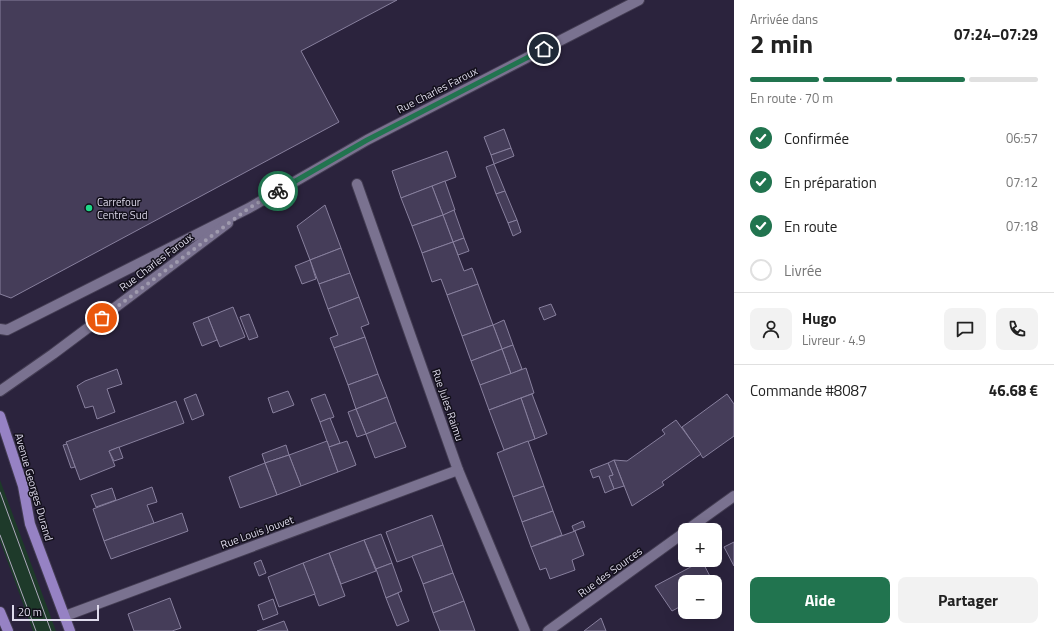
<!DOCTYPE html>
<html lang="fr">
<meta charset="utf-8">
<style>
body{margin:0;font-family:"Titillium Web",sans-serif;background:#f2f2f2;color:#222;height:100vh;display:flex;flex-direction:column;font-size:15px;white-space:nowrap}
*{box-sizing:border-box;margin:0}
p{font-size:13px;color:#767676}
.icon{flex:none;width:22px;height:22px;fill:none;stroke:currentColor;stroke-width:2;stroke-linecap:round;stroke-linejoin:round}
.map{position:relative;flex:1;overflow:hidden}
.sheet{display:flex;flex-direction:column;background:#fff;width:320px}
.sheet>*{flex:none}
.buttons{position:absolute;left:678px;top:523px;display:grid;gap:8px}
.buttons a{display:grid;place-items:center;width:44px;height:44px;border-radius:8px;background:#fff;box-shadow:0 4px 16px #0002;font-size:20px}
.scale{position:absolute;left:12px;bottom:10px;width:87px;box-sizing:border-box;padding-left:4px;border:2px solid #dedaeb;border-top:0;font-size:11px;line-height:14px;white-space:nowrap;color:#dedaeb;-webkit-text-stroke:3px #120f1a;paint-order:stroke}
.pin{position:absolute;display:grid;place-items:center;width:34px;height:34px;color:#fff;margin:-17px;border:2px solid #fff;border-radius:50%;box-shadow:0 1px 4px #0007}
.courier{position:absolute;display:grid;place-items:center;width:40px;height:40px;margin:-20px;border:3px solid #21744f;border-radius:50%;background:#fff;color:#222;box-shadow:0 1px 5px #0007}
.overview em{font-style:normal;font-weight:700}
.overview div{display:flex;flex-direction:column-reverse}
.overview{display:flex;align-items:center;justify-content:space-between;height:68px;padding:0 16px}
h1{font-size:26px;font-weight:700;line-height:30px}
.bar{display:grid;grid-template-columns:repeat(4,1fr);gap:6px 4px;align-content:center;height:48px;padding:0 16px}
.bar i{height:5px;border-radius:3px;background:#e0e0e0}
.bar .on{background:#21744f}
.bar p{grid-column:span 4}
.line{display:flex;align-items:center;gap:10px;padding:0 16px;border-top:1px solid #e0e0e0}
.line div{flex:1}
.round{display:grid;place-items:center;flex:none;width:42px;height:42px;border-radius:8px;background:#f2f2f2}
ol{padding:0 16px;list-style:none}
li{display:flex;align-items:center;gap:12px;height:44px}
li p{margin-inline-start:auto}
li .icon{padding:4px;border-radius:50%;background:#21744f;color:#fff;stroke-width:4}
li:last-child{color:#767676}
li i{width:22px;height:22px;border:2px solid #e0e0e0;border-radius:50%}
.action{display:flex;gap:8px;margin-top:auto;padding:8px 16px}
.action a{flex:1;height:46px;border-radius:8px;background:#21744f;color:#fff;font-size:16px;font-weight:700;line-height:46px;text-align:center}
.action a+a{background:#f2f2f2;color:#222}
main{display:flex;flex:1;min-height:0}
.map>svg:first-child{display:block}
</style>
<main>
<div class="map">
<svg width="734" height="631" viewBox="0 0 734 631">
<rect width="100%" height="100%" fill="#2b233d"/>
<path fill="#1e3a2a" d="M 0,480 L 56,631 L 33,631 L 0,541 Z"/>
<g fill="#453d59" stroke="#88809e">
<path d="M 0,0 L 397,0 L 301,51 L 339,122 L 11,298 L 0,294 Z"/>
<path d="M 504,129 L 511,148 L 491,155 L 484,137 Z"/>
<path d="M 511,148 L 514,156 L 494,164 L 491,155 Z"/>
<path d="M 447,151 L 456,177 L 401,198 L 392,171 Z"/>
<path d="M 494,164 L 505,191 L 496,194 L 486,167 Z"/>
<path d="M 445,181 L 455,210 L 443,215 L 432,186 Z"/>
<path d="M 432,186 L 443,215 L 412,226 L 401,198 Z"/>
<path d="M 505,191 L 517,220 L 508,223 L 496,194 Z"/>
<path d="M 325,205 L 341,248 L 310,260 L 297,226 Z"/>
<path d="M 454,210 L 464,238 L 453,242 L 443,215 Z"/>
<path d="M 443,215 L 453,242 L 422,253 L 412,226 Z"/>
<path d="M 517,220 L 521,232 L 513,236 L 508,223 Z"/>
<path d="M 464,238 L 469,251 L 458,255 L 453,242 Z"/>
<path d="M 453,242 L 464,271 L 472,268 L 478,284 L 447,295 L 441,279 L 432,282 L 422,253 Z"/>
<path d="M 341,248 L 350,273 L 319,284 L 310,260 Z"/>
<path d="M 310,260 L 316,279 L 302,284 L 295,266 Z"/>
<path d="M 350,273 L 359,297 L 328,309 L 319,284 Z"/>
<path d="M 478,284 L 493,325 L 462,336 L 447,295 Z"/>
<path d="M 359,297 L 369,324 L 361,327 L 365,337 L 334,348 L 330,338 L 338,335 L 328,309 Z"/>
<path d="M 551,304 L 556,315 L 544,320 L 539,308 Z"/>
<path d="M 233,307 L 245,337 L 220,347 L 208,317 Z"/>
<path d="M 249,314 L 258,337 L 249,340 L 240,317 Z"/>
<path d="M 208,317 L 217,340 L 202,346 L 193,323 Z"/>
<path d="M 504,320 L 513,345 L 502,349 L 493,325 Z"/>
<path d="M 493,325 L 502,349 L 471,361 L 462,336 Z"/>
<path d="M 365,337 L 378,374 L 348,385 L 334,348 Z"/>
<path d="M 513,345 L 522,369 L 511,374 L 502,349 Z"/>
<path d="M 502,349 L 511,374 L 480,385 L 471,361 Z"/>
<path d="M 526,368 L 534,393 L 489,410 L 480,385 Z"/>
<path d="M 117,369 L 122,384 L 107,389 L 115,412 L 97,419 L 93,406 L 85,408 L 77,386 L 85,381 Z"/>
<path d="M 378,374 L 387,397 L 356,409 L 348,385 Z"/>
<path d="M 288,391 L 294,405 L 273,413 L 268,398 Z"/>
<path d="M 196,394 L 204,415 L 192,420 L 184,399 Z"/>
<path d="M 325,394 L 334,417 L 320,422 L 311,399 Z"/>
<path d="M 532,394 L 547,434 L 535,439 L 521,398 Z"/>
<path d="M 727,394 L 734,404 L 734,436 L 703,458 L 682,427 Z"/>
<path d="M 387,397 L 396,422 L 366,434 L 356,409 Z"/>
<path d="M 521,398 L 535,439 L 504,450 L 489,410 Z"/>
<path d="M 176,401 L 184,423 L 109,451 L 115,466 L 80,480 L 66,442 Z"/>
<path d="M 356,409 L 366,434 L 357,437 L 348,412 Z"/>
<path d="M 330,418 L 340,443 L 329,447 L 320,422 Z"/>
<path d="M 676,420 L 701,454 L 662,482 L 664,485 L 632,506 L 614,460 L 627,461 L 665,434 L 662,430 Z"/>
<path d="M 396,422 L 406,447 L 375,458 L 366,434 Z"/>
<path d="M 327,441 L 338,472 L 301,486 L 289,455 Z"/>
<path d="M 347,441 L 356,465 L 338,472 L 329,447 Z"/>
<path d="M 528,441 L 544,486 L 513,497 L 497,453 Z"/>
<path d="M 67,444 L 75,467 L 71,468 L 63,445 Z"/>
<path d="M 286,445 L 289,455 L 265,463 L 262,454 Z"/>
<path d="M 119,447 L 123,458 L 114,461 L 109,451 Z"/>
<path d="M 289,455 L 301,486 L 277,495 L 265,463 Z"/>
<path d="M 614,460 L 624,486 L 614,489 L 609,476 L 613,475 L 608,463 Z"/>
<path d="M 265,463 L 277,495 L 240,508 L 229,477 Z"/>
<path d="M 608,463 L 613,475 L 609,476 L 614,489 L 605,493 L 599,476 L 593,478 L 590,470 Z"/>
<path d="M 544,486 L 553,511 L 522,522 L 513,497 Z"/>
<path d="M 152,487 L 157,502 L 147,505 L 154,523 L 104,541 L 93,509 Z"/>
<path d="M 112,488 L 116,500 L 96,507 L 91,495 Z"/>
<path d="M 553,511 L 562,535 L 531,547 L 522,522 Z"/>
<path d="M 182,513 L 188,531 L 111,559 L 104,541 Z"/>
<path d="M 432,515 L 443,545 L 397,562 L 386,532 Z"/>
<path d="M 583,521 L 585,527 L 574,531 L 572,526 Z"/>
<path d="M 575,531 L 584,555 L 572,560 L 575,570 L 550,579 L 546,568 L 540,570 L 531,547 Z"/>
<path d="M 381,534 L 392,563 L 376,569 L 364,540 Z"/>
<path d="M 364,540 L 376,571 L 341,584 L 329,553 Z"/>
<path d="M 734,542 L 734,566 L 724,547 Z"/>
<path d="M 443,545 L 453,573 L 423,584 L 412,556 Z"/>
<path d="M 329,553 L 345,596 L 319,606 L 303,563 Z"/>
<path d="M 261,560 L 266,573 L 259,576 L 254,563 Z"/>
<path d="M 702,561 L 713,582 L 685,582 L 685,604 L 672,611 L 655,586 Z"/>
<path d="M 303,563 L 315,594 L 279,607 L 268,577 Z"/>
<path d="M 392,563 L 402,591 L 386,598 L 376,569 Z"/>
<path d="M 453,573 L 464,601 L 433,613 L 423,584 Z"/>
<path d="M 398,593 L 409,621 L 397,626 L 386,598 Z"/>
<path d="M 170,598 L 181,628 L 172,631 L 134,631 L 128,614 Z"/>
<path d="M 273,599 L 278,614 L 263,620 L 258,605 Z"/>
<path d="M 464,601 L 475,631 L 440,631 L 433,613 Z"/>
<path d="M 601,618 L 606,631 L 584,631 Z"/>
<path d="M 284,621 L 288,631 L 257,631 Z"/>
</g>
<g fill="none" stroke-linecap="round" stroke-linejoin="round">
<g stroke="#443d53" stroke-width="12">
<g id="minor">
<path d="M 357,184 L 458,470 L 525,631"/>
<path d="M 0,329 L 7,330 L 249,208 L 367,140 L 639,0"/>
<path d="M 0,391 L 53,354 L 228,223"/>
<path d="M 687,530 L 734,496"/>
<path d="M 65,616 L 458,470"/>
<path d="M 548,631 L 685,532"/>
</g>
</g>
<g stroke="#443d53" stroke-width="12">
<g id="primary">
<path d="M 0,416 L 23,486 L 30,524 L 70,631"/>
<path d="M 0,612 L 8,631"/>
</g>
</g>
<use href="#minor" stroke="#7a7290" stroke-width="10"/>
<use href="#primary" stroke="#9682c4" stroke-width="10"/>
<g stroke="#aea9bd" stroke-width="1">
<path d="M 0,492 L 51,631"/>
<path d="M 0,535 L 36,631"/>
</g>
</g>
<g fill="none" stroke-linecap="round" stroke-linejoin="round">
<path stroke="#9f9aae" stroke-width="4" stroke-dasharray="0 7.2" d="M 102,318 L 249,208 L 278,191"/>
<path stroke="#21744f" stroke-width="5" d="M 278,191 L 367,140 L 544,49"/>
</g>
<circle fill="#1fd887" stroke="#120f1a" stroke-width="1.5" cx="89" cy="208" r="4"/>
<g text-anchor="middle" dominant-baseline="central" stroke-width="3" stroke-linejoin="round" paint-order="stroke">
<g font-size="11" fill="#dedaeb" stroke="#120f1a">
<text transform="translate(437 90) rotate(-27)">Rue Charles Faroux</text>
<text transform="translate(156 262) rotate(-37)">Rue Charles Faroux</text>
<text transform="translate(448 405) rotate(71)">Rue Jules Raimu</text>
<text transform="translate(34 487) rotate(74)">Avenue Georges Durand</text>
<text transform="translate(257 532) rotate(-20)">Rue Louis Jouvet</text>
<text transform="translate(610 572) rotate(-36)">Rue des Sources</text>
</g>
<g font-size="11" fill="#dedaeb" stroke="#120f1a" text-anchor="start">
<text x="97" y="202">Carrefour<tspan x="97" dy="13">Centre Sud</tspan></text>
</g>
</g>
</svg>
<div class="buttons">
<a>+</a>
<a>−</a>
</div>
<div class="scale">20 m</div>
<div class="pin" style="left:102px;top:318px;background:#ea580c"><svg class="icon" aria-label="bag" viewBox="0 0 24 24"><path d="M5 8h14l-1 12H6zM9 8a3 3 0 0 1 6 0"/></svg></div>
<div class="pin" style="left:544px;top:49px;background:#1f2937"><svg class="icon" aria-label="home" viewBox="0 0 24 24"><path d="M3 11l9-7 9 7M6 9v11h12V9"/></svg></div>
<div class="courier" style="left:278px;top:191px"><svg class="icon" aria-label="bike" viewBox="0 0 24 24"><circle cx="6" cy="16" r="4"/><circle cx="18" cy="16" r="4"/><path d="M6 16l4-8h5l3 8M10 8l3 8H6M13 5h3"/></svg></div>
</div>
<section class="sheet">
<div class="overview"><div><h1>2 min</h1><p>Arrivée dans</p></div><em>07:24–07:29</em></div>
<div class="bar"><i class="on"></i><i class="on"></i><i class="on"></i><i></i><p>En route · 70 m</p></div>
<ol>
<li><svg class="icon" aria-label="check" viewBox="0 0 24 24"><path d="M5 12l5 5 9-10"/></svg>Confirmée<p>06:57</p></li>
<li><svg class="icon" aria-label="check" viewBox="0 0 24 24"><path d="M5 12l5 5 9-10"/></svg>En préparation<p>07:12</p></li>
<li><svg class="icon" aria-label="check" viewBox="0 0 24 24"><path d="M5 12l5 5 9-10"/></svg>En route<p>07:18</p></li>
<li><i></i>Livrée</li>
</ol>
<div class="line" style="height:72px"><a class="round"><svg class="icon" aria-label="person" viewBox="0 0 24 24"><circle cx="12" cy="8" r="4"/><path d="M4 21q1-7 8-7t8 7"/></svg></a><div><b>Hugo</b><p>Livreur · 4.9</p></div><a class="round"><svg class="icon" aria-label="chat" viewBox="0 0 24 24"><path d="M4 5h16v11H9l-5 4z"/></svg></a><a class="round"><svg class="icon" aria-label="phone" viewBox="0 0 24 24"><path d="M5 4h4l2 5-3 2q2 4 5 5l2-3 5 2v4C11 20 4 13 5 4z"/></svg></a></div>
<div class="line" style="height:52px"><div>Commande #8087</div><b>46.68 €</b></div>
<div class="action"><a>Aide</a><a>Partager</a></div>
</section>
</main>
